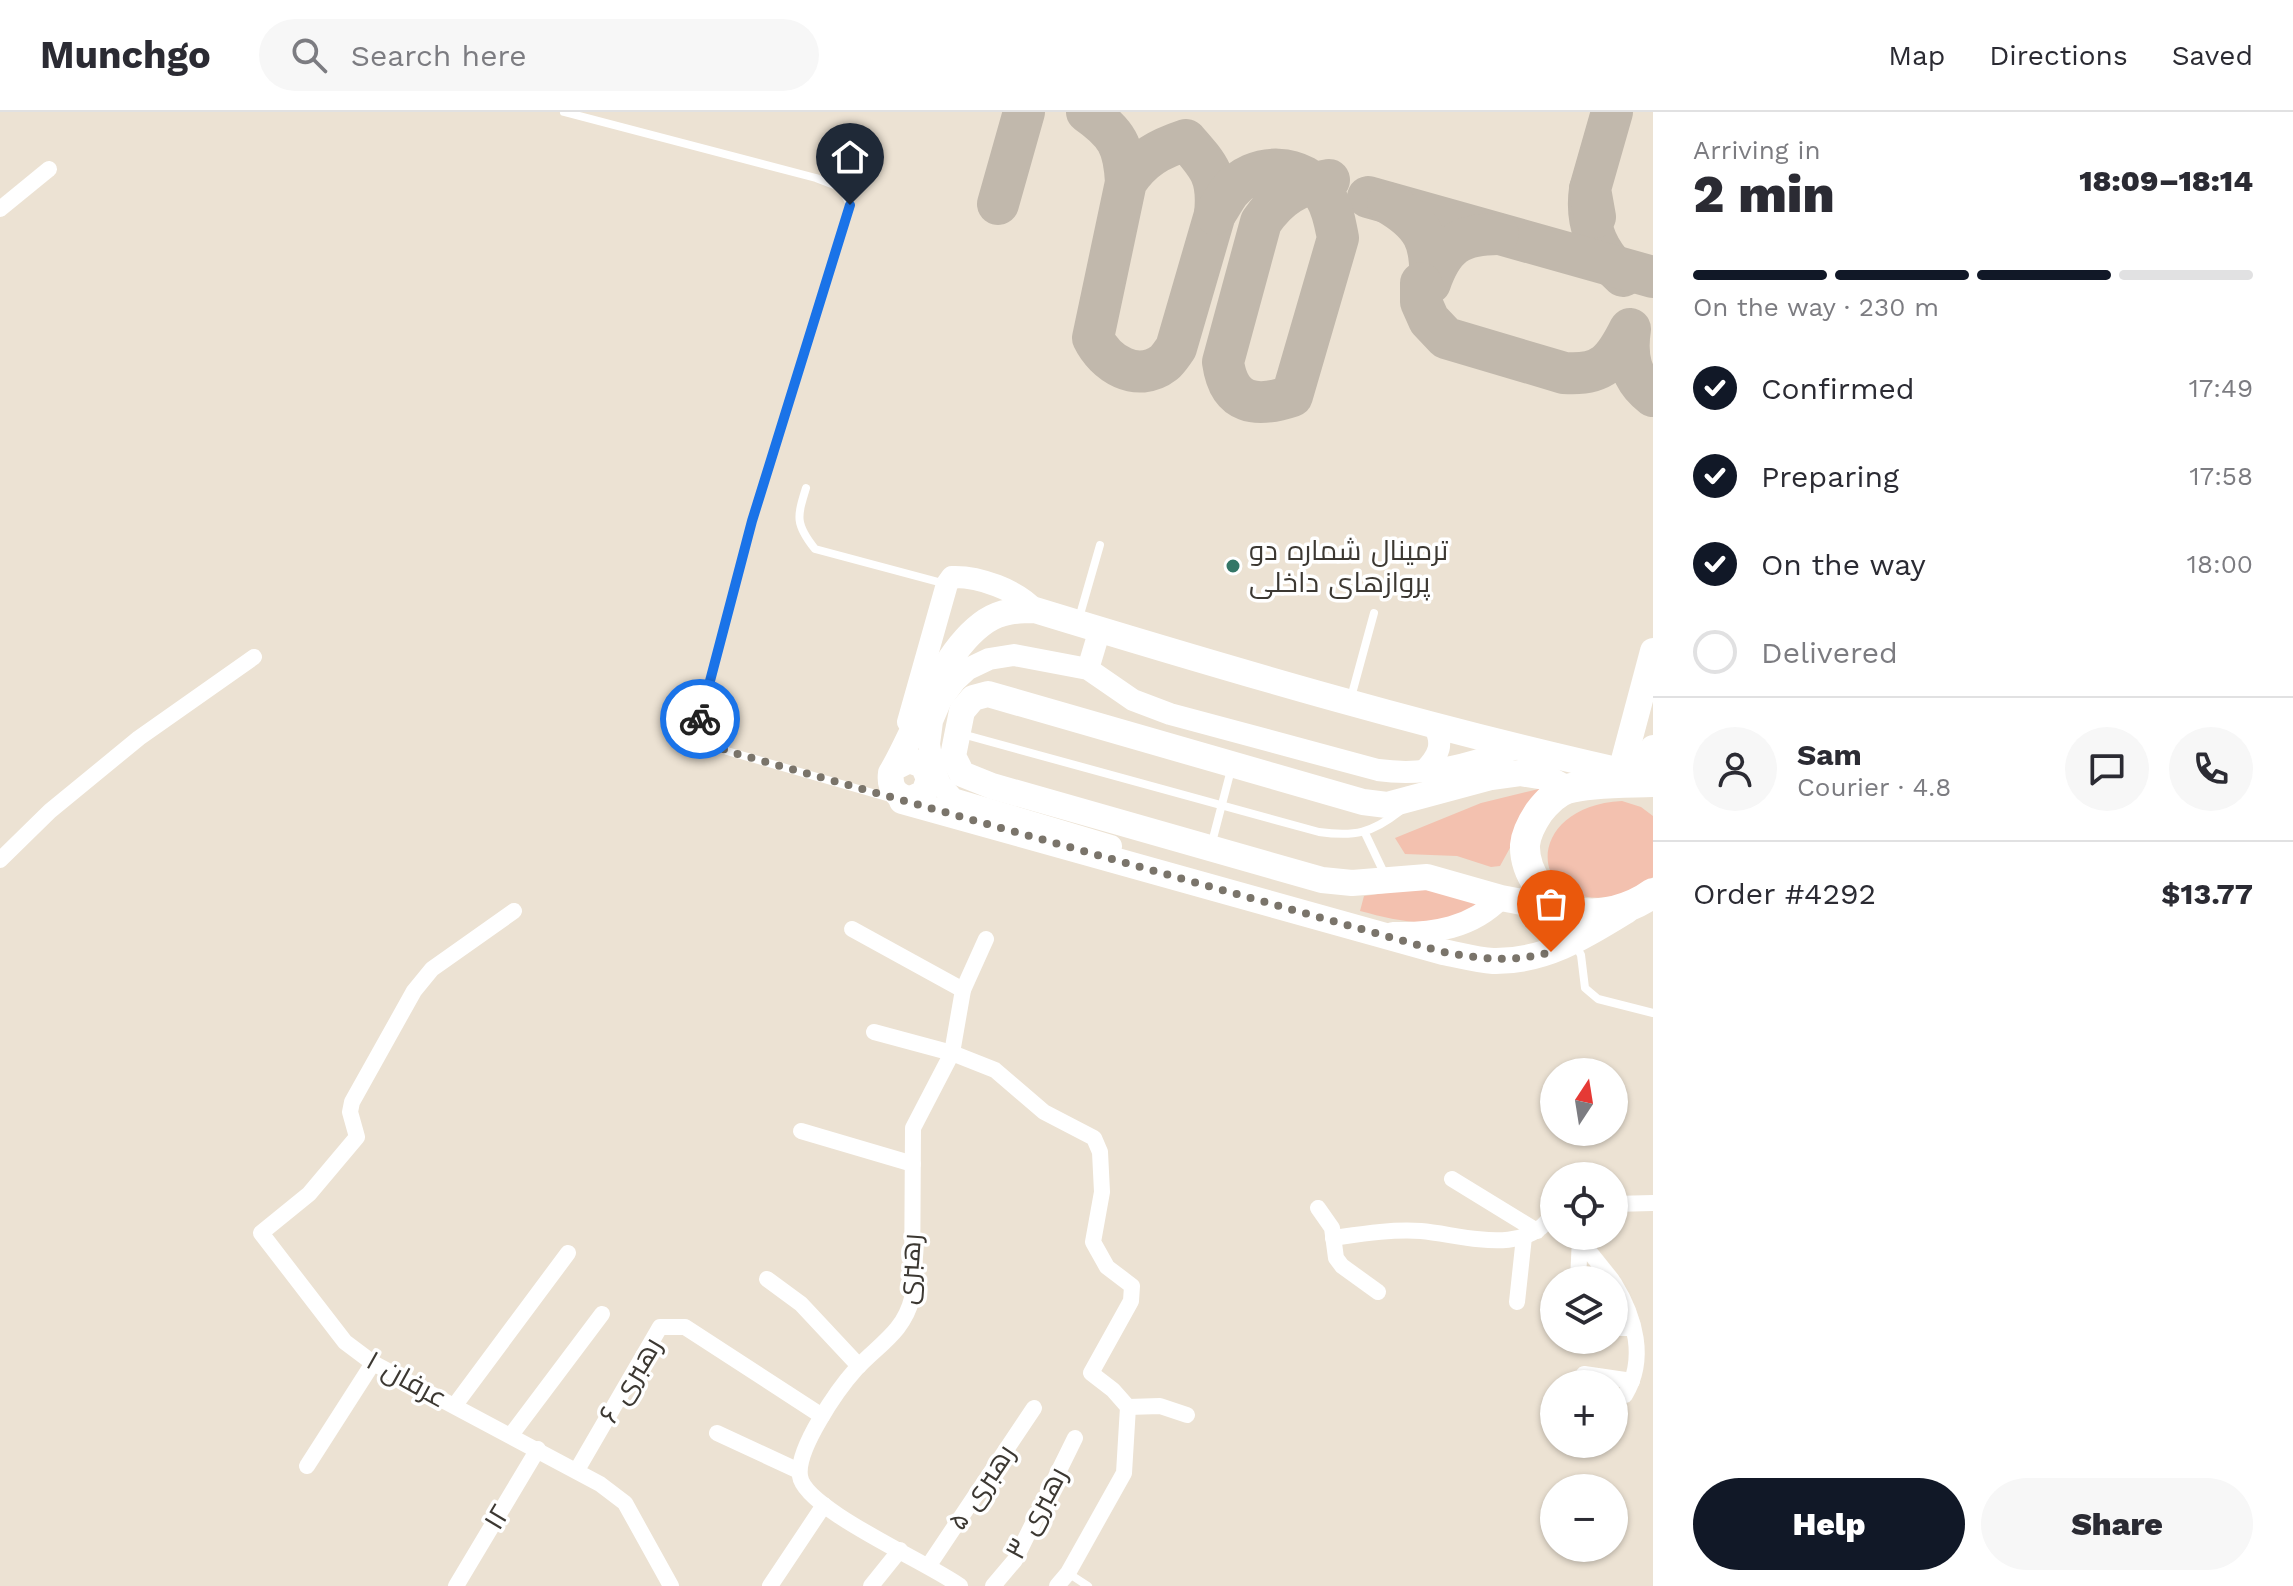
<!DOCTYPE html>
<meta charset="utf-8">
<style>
body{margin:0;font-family:"Work Sans",Cairo,sans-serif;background:#f7f7f7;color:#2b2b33;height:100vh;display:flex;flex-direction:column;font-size:30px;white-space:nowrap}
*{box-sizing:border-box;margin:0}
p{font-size:26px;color:#7c7c81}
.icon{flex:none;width:44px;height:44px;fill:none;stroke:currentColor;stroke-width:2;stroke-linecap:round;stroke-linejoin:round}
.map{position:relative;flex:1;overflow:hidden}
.drawer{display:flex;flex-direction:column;background:#fff;width:640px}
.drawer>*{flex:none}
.needle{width:52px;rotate:12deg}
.buttons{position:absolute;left:1540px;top:946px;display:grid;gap:16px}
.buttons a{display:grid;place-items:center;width:88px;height:88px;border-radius:50%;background:#fff;box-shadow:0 2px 6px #0004;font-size:40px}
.pin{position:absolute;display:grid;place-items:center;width:68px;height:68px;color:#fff;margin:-82px -34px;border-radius:50% 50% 50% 0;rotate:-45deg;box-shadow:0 0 8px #0007}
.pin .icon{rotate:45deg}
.courier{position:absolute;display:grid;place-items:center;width:80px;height:80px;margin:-40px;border:6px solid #1a73e8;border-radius:50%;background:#fff;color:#222;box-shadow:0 2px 10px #0007}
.headline em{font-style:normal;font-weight:800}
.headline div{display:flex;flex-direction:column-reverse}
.headline{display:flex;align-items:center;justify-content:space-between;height:136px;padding:0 40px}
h1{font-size:52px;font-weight:800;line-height:60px}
.bar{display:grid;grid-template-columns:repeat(4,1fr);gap:12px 8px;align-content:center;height:96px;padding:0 40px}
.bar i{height:10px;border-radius:6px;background:#e1e1e2}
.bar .selected{background:#111827}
.bar p{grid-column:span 4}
.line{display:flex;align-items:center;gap:20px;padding:0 40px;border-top:2px solid #e1e1e2}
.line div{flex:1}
.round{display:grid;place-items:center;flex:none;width:84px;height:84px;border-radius:42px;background:#f7f7f7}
ol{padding:0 40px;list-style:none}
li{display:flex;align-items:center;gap:24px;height:88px}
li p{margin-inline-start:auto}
li .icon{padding:8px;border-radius:50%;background:#111827;color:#fff;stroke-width:4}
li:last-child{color:#7c7c81}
li i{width:44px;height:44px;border:4px solid #e1e1e2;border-radius:50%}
.action{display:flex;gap:16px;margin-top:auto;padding:16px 40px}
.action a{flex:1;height:92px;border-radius:48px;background:#111827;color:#fff;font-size:32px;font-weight:800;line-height:92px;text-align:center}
.action a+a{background:#f7f7f7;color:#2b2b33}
header{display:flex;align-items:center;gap:48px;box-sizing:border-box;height:112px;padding:0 40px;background:#fff;border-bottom:2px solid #e1e1e2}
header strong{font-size:38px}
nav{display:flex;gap:44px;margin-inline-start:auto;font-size:28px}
.search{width:560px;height:72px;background:#f7f7f7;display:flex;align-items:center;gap:20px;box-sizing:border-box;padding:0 28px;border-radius:44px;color:#7c7c81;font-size:30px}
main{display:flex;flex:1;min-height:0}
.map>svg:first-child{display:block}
</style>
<header>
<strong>Munchgo</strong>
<div class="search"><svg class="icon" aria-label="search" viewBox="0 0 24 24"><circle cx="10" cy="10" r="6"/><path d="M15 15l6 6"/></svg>Search here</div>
<nav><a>Map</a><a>Directions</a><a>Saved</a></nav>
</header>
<main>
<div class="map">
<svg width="1653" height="1474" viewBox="0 0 1653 1474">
<rect width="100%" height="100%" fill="#ece2d3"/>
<g fill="#f3c1af">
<path d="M 1543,676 L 1500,754 L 1491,755 L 1457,744 L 1405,742 L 1395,726 L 1481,691 Z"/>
<path d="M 1622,689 L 1641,695 L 1653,704 L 1653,765 C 1647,770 1640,778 1633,781 C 1628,783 1620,783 1615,784 C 1526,800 1522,694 1622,689 Z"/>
<path d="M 1414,777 L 1438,779 L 1479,792 C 1440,820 1402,810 1360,799 L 1364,784 Z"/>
</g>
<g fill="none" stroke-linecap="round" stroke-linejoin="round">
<g stroke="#c1b8ac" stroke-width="42">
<path d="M 1087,0 C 1117,21 1124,34 1126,70 L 1093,226 C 1105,251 1137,272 1164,251 C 1168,248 1173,240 1176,236 L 1215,102 C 1219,65 1209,54 1186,28 C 1159,37 1142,46 1126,70"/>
<path d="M 1590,77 C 1585,111 1597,141 1623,164"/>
<path d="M 1368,85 L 1653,165"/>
<path d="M 1388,91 C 1424,112 1432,130 1430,171 C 1443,134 1459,122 1498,122"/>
<path d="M 998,92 L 1024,0"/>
<path d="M 1215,102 C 1220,95 1224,87 1229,80 C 1254,49 1303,50 1325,84 C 1333,97 1335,111 1338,126 L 1292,284 C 1256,296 1229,293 1223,250 L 1261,110 C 1279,84 1297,73 1329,68"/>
<path d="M 1595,105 L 1590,77 L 1612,0"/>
<path d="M 1421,171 L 1421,190 L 1429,208 L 1446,226 L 1564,261 C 1603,264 1614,249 1630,217 C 1626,244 1630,267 1653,284"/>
</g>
<g stroke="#fff" stroke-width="8">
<path d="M 564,0 L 816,66 L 842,76 L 850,93 L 752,409 L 698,613 L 707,628 L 727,639 L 890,686"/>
<path d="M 806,376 C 797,405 795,412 815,437 L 946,472"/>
<path d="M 1079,506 L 1100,433"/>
<path d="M 1350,589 L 1374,501"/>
<path d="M 962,622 L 1319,720 C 1355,725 1372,721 1400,699"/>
<path d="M 1365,721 L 1385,763"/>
<path d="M 1211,734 L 1232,654"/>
<path d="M 1575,832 L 1581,843 L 1585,876 L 1598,887 L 1653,901"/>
<path d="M 1068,1461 L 1088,1474"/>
</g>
<g stroke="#fff" stroke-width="16">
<path d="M 0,97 L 49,57"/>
<path d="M 0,748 L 50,699 L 139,626 L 254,545"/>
<path d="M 514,799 L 432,857 L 414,879 L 352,990 L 350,1000 L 357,1025 L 309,1082 L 261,1121 L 345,1230 L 373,1251 L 600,1372 L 625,1391 L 671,1474"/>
<path d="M 852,817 L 963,878"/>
<path d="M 874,920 L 952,941 L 995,958 L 1044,1000 L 1094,1026 L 1100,1040 L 1102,1080 L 1093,1130 L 1107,1155 L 1132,1174 L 1131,1189 L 1091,1261 L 1113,1278 L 1128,1295"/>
<path d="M 801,1019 L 913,1052"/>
<path d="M 1452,1067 L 1537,1119"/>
<path d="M 1614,1092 L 1653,1091"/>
<path d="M 1318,1096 L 1332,1116 L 1336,1146 L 1342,1154 L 1378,1180"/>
<path d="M 1333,1126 C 1361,1122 1391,1117 1421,1119 C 1465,1123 1527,1146 1554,1100"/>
<path d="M 1580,1128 L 1612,1168"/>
<path d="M 767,1167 L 801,1192 L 859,1254"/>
<path d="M 1578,1168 L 1580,1126"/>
<path d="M 1614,1171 C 1635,1205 1647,1247 1625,1283"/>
<path d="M 1517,1190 L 1524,1125"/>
<path d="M 1614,1216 L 1633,1216"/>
<path d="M 1578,1228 L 1578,1230"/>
<path d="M 1584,1262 L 1632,1269"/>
<path d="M 455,1293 L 568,1141"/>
<path d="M 1128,1295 L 1160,1294 L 1187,1303"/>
<path d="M 717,1321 L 799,1359"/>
<path d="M 511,1323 L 602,1202"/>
<path d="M 307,1354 L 373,1251"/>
<path d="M 577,1358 L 660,1215 L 685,1215 L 822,1304"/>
<path d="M 929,1453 L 1034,1296"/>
<path d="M 456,1474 L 538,1337"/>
<path d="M 770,1474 L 824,1393"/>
<path d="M 871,1474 L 900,1438"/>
<path d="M 960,1474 C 929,1451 804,1397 800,1364 C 796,1337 838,1277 856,1257 C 878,1233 904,1220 912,1186 L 913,1016 L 952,941 L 963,878 L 986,827"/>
<path d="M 993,1474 L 1015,1448 L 1075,1326"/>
<path d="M 1057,1474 L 1068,1461 L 1124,1361 L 1128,1295"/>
</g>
<g stroke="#fff" stroke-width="22">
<path d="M 1088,557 L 1100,517"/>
<path d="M 908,610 L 947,472 L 952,465 C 979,464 1017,478 1035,498"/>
<path d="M 1425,658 C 1439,643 1444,632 1434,614"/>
<path d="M 1111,734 L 953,687 L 940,672 L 932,652 L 929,632 L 932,609 L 941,588 L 955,569 L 968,557 L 989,547 L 1014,543 L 1088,557 L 1133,588 L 1170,602 L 1378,658 C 1429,665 1469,652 1517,636"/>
<path d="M 1393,821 C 1433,822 1472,816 1501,786"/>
</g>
<g stroke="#fff" stroke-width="26">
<path d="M 895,655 L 909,648 L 923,653 L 929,667 L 924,681 L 911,687 C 896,685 889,676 891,661 C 919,614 940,540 986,509 C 1001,499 1018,498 1035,498 C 1235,559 1438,619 1643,664"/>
<path d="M 1621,659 L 1653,539"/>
<path d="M 1645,665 L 1653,636"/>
<path d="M 903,686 L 902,689 L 1443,840 C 1459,843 1477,848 1493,849 C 1544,850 1584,825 1626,799"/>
</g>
<path stroke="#fff" stroke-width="26" d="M 1567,677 L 1545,665 L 1520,661 L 1491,665 L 1387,693 L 1363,690 L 988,582 L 973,586 L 962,599 L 953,644 L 962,662 L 992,674 L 1322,768 L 1352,771 L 1427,765 L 1501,786 L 1569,799"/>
<path stroke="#fff" stroke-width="30" d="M 1653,670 C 1630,671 1589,670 1567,677 C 1555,681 1547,690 1539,700 C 1533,709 1526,722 1525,733 C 1524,759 1546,794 1572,799 C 1600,806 1631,797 1653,781"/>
</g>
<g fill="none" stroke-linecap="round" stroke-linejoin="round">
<path stroke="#7a746a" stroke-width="8" stroke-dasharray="0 14.4" d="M 700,607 L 698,613 L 707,628 L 727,639 L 1443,840 C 1483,847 1510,851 1551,840"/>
<path stroke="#1a73e8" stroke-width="10" d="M 700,607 L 752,409 L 850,93"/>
</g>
<circle fill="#347666" stroke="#fff" stroke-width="3" cx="1233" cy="454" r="8"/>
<g text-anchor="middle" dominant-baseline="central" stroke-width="7" stroke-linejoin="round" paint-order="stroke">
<g font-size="28" fill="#3c3832" stroke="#fff" text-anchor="start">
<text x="1249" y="438">ترمینال شماره دو<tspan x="1249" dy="32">پروازهای داخلی</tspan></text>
</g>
<g font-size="28" fill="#3c3832" stroke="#fff">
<text transform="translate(909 1157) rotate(-86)">رهبری</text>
<text transform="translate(407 1267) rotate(29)">عرفان ۱</text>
<text transform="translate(630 1268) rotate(-59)">رهبری ۶</text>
<text transform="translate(981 1375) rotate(-56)">رهبری ۵</text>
<text transform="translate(1036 1401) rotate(-62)">رهبری ۳</text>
<text transform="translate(497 1405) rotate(-59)">۱۲</text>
</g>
</g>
</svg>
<div class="buttons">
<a><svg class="needle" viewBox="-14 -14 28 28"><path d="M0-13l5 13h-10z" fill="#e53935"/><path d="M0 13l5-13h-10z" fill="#7c7c81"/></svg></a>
<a><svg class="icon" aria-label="locate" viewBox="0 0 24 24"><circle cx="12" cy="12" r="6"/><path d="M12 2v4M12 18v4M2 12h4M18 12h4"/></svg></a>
<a><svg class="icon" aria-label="layers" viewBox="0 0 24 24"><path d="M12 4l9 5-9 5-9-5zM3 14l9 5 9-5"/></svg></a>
<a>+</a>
<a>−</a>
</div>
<div class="pin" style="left:1551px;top:840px;background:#ea580c"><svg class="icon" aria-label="bag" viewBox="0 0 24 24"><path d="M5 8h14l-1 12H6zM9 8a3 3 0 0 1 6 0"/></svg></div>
<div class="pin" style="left:850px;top:93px;background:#1f2937"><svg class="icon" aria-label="home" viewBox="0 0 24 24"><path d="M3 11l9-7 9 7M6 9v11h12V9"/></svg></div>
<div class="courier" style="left:700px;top:607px"><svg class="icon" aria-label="bike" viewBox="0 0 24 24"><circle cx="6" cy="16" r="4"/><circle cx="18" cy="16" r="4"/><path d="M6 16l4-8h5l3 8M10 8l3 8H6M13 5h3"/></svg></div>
</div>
<section class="drawer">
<div class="headline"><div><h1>2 min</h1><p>Arriving in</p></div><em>18:09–18:14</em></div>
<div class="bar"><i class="selected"></i><i class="selected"></i><i class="selected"></i><i></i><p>On the way · 230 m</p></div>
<ol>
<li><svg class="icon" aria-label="check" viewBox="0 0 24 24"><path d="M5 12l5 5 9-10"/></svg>Confirmed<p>17:49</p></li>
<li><svg class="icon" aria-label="check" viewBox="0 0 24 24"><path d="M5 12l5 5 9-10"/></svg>Preparing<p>17:58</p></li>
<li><svg class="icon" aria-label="check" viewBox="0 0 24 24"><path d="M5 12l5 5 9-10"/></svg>On the way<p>18:00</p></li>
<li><i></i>Delivered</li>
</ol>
<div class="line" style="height:144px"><a class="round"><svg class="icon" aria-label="person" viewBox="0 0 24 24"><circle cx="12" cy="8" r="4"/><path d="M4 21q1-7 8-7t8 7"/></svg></a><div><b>Sam</b><p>Courier · 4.8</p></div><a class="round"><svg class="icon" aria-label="chat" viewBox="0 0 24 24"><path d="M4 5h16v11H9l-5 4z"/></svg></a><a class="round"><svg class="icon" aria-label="phone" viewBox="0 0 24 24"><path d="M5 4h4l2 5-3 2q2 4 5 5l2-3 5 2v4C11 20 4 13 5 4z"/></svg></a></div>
<div class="line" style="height:104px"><div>Order #4292</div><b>$13.77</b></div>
<div class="action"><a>Help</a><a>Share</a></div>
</section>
</main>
